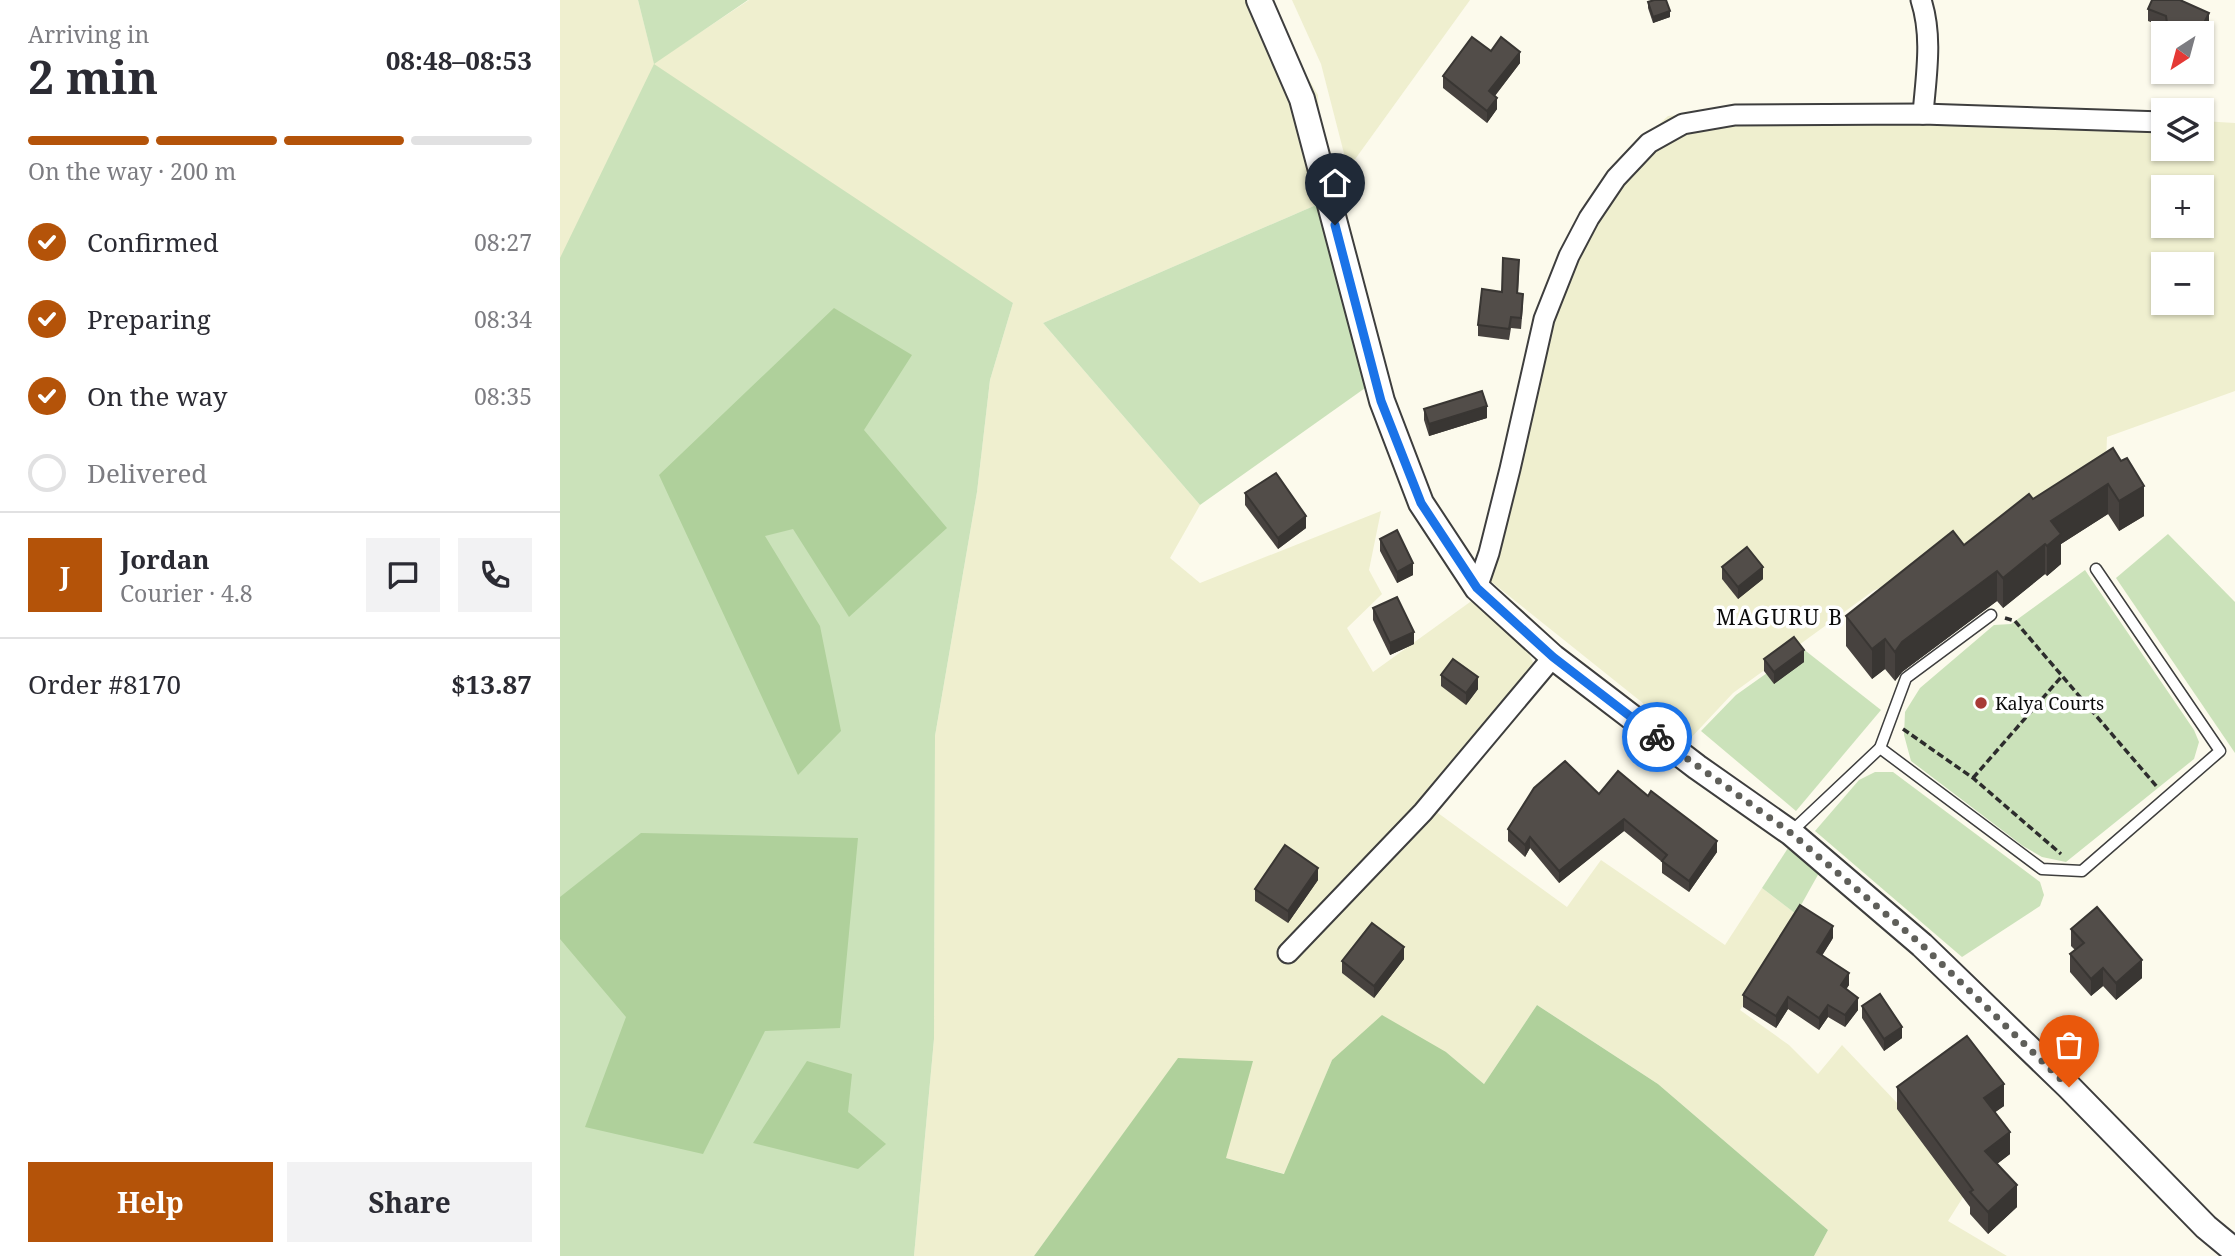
<!DOCTYPE html>
<meta charset="utf-8">
<style>
body{margin:0;font-family:"Noto Serif",serif;background:#f2f2f3;color:#2b2b33;height:100vh;display:flex;flex-direction:column;font-size:26px;white-space:nowrap}
*{box-sizing:border-box;margin:0}
p{font-size:23px;color:#7c7c81}
.icon{flex:none;width:38px;height:38px;fill:none;stroke:currentColor;stroke-width:2;stroke-linecap:round;stroke-linejoin:round}
.map{position:relative;flex:1;overflow:hidden}
.panel{display:flex;flex-direction:column;background:#fff;width:560px}
.panel>*{flex:none}
.needle{width:46px;rotate:216deg}
.fabs{position:absolute;left:1591px;top:21px;display:grid;gap:14px}
.fabs a{display:grid;place-items:center;width:63px;height:63px;border-radius:0px;background:#fff;box-shadow:0 2px 5px #0004;font-size:35px}
.pin{position:absolute;display:grid;place-items:center;width:60px;height:60px;color:#fff;margin:-72px -30px;border-radius:50% 50% 50% 0;rotate:-45deg;box-shadow:0 0 7px #0007}
.pin .icon{rotate:45deg}
.courier{position:absolute;display:grid;place-items:center;width:70px;height:70px;margin:-35px;border:5px solid #1a73e8;border-radius:50%;background:#fff;color:#222;box-shadow:0 2px 9px #0007}
.overview em{font-style:normal;font-weight:700}
.overview div{display:flex;flex-direction:column-reverse}
.overview{display:flex;align-items:center;justify-content:space-between;height:119px;padding:0 28px}
h1{font-size:46px;font-weight:700;line-height:52px}
.bar{display:grid;grid-template-columns:repeat(4,1fr);gap:10px 7px;align-content:center;height:84px;padding:0 28px}
.bar i{height:9px;border-radius:5px;background:#e1e1e2}
.bar .current{background:#b45309}
.bar p{grid-column:span 4}
.line{display:flex;align-items:center;gap:18px;padding:0 28px;border-top:2px solid #e1e1e2}
.line div{flex:1}
.round{display:grid;place-items:center;flex:none;width:74px;height:74px;border-radius:0px;background:#f2f2f3}
ol{padding:0 28px;list-style:none}
li{display:flex;align-items:center;gap:21px;height:77px}
li p{margin-inline-start:auto}
li .icon{padding:7px;border-radius:50%;background:#b45309;color:#fff;stroke-width:4}
li:last-child{color:#7c7c81}
li i{width:38px;height:38px;border:4px solid #e1e1e2;border-radius:50%}
.cta{display:flex;gap:14px;margin-top:auto;padding:14px 28px}
.cta a{flex:1;height:80px;border-radius:0px;background:#b45309;color:#fff;font-size:28px;font-weight:700;line-height:80px;text-align:center}
.cta a+a{background:#f2f2f3;color:#2b2b33}
main{display:flex;flex:1;min-height:0}
.map>svg:first-child{display:block}
</style>
<main>
<section class="panel">
<div class="overview"><div><h1>2 min</h1><p>Arriving in</p></div><em>08:48–08:53</em></div>
<div class="bar"><i class="current"></i><i class="current"></i><i class="current"></i><i></i><p>On the way · 200 m</p></div>
<ol>
<li><svg class="icon" aria-label="check" viewBox="0 0 24 24"><path d="M5 12l5 5 9-10"/></svg>Confirmed<p>08:27</p></li>
<li><svg class="icon" aria-label="check" viewBox="0 0 24 24"><path d="M5 12l5 5 9-10"/></svg>Preparing<p>08:34</p></li>
<li><svg class="icon" aria-label="check" viewBox="0 0 24 24"><path d="M5 12l5 5 9-10"/></svg>On the way<p>08:35</p></li>
<li><i></i>Delivered</li>
</ol>
<div class="line" style="height:126px"><b class="round" style="background:#b45309;color:#fff">J</b><div><b>Jordan</b><p>Courier · 4.8</p></div><a class="round"><svg class="icon" aria-label="chat" viewBox="0 0 24 24"><path d="M4 5h16v11H9l-5 4z"/></svg></a><a class="round"><svg class="icon" aria-label="phone" viewBox="0 0 24 24"><path d="M5 4h4l2 5-3 2q2 4 5 5l2-3 5 2v4C11 20 4 13 5 4z"/></svg></a></div>
<div class="line" style="height:91px"><div>Order #8170</div><b>$13.87</b></div>
<div class="cta"><a>Help</a><a>Share</a></div>
</section>
<div class="map">
<svg width="1675" height="1256" viewBox="0 0 1675 1256">
<rect width="100%" height="100%" fill="#fcfaec"/>
<g fill="#efefcf" fill-rule="evenodd">
<path d="M 0,0 L 78,0 L 94,63 L 189,0 L 703,0 L 758,95 L 763,202 L 483,323 L 640,505 L 610,558 L 640,583 L 821,511 L 809,570 L 822,594 L 787,628 L 813,672 L 917,597 L 968,651 L 977,672 L 867,805 L 1007,907 L 1041,860 L 1165,945 L 1202,888 L 1240,917 L 1180,1010 L 1229,1045 L 1258,1074 L 1282,1045 L 1339,1105 L 1405,1194 L 1388,1221 L 1447,1256 L 1254,1256 L 1268,1230 L 1098,1084 L 977,1005 L 924,1084 L 886,1052 L 772,1060 L 725,1174 L 666,1158 L 618,1059 L 474,1256 L 354,1256 L 374,1039 L 375,736 L 417,492 L 430,380 L 453,303 L 0,258 Z"/>
<path d="M 732,0 L 910,0 L 788,169 L 761,64 Z"/>
<path d="M 1240,105 L 1603,118 L 1603,149 L 1642,149 L 1642,121 L 1675,123 L 1675,391 L 1547,437 L 1546,462 L 1403,549 L 1313,591 L 1173,693 L 1129,740 L 914,568 L 947,469 L 978,320 L 1051,169 L 1108,116 ZM 1603,187 L 1642,187 L 1642,226 L 1603,226 ZM 1603,264 L 1642,264 L 1642,303 L 1603,303 Z"/>
</g>
<g fill="#cbe2ba">
<path d="M 78,0 L 188,0 L 94,64 L 453,303 L 430,380 L 417,492 L 375,736 L 374,1039 L 354,1256 L 0,1256 L 0,258 L 94,64 Z"/>
<path d="M 763,202 L 815,381 L 640,505 L 483,323 Z"/>
<path d="M 1608,534 L 1675,602 L 1675,753 L 1556,578 Z"/>
<path d="M 1525,570 L 1634,730 L 1639,742 L 1634,759 L 1506,862 L 1482,857 L 1463,846 L 1351,761 L 1344,735 L 1345,712 L 1360,688 L 1434,625 L 1451,624 Z"/>
<path d="M 1242,648 L 1321,710 L 1236,811 L 1141,731 L 1176,695 Z"/>
<path d="M 1315,772 L 1333,772 L 1480,882 L 1484,895 L 1480,906 L 1402,957 L 1255,831 L 1299,780 Z"/>
<path d="M 1228,848 L 1259,873 L 1236,914 L 1202,888 Z"/>
</g>
<g fill="#afd09b">
<path d="M 274,308 L 352,355 L 304,430 L 387,528 L 289,617 L 233,529 L 205,536 L 260,626 L 281,731 L 238,775 L 99,475 Z"/>
<path d="M 81,833 L 298,838 L 280,1028 L 205,1031 L 143,1154 L 25,1127 L 66,1017 L 0,939 L 0,897 Z"/>
<path d="M 977,1005 L 1098,1084 L 1268,1230 L 1254,1256 L 474,1256 L 618,1058 L 693,1061 L 666,1158 L 724,1174 L 772,1060 L 822,1015 L 886,1052 L 924,1084 Z"/>
<path d="M 247,1061 L 292,1074 L 288,1112 L 326,1144 L 298,1169 L 193,1143 Z"/>
</g>
<g fill="none" stroke-linecap="round" stroke-linejoin="round">
<g stroke="#3e3e3e" stroke-width="13">
<g id="service">
<path d="M 1320,748 L 1482,869 L 1522,871 L 1660,751 L 1536,569"/>
<path d="M 1231,832 L 1320,748 L 1346,678 L 1431,615"/>
</g>
</g>
<g stroke="#3e3e3e" stroke-width="23">
<g id="minor">
<path d="M 1361,0 C 1373,37 1366,76 1363,114"/>
<path d="M 917,588 L 929,553 L 950,469 L 984,319 L 1009,256 L 1029,218 L 1056,178 L 1089,143 L 1123,124 L 1175,115 L 1363,114 L 1603,122"/>
<path d="M 728,953 L 863,812 L 993,657"/>
</g>
</g>
<g stroke="#3e3e3e" stroke-width="28">
<path id="tertiary" d="M 699,0 L 742,99 L 822,401 L 861,503 L 917,588 L 993,657 L 1137,767 L 1231,833 L 1362,945 L 1509,1087 L 1646,1227 L 1675,1251"/>
</g>
<g stroke="#2d2d2d" stroke-width="3.5" stroke-dasharray="7 3.5" stroke-linecap="butt">
<path d="M 1445,618 L 1455,621 L 1598,788"/>
<path d="M 1343,729 L 1413,778 L 1501,854"/>
<path d="M 1413,778 L 1502,676"/>
</g>
<use href="#service" stroke="#fff" stroke-width="10"/>
<use href="#minor" stroke="#fff" stroke-width="19"/>
<use href="#tertiary" stroke="#fff" stroke-width="24"/>
</g>
<g fill="#47423f">
<path d="M 1088,2 L 1110,17 L 1093,23 L 1088,8 Z"/>
<path d="M 1588,9 L 1649,25 L 1642,33 L 1607,33 L 1606,28 L 1588,21 Z"/>
<path d="M 931,51 L 960,63 L 935,96 L 937,109 L 927,123 L 883,88 L 883,76 Z"/>
<path d="M 959,271 L 958,294 L 963,305 L 961,329 L 951,328 L 949,340 L 918,336 L 918,325 L 942,292 Z"/>
<path d="M 864,409 L 927,418 L 869,436 L 864,420 Z"/>
<path d="M 1553,448 L 1584,516 L 1559,531 L 1548,514 L 1501,544 L 1501,564 L 1487,576 L 1485,574 L 1443,608 L 1437,601 L 1342,672 L 1335,681 L 1325,669 L 1312,679 L 1286,646 L 1286,616 L 1404,545 Z"/>
<path d="M 685,493 L 746,528 L 718,549 L 685,505 Z"/>
<path d="M 820,539 L 853,575 L 837,583 L 820,551 Z"/>
<path d="M 1162,567 L 1203,579 L 1178,599 L 1162,579 Z"/>
<path d="M 813,608 L 854,644 L 830,655 L 813,620 Z"/>
<path d="M 1204,659 L 1244,662 L 1214,684 L 1204,671 Z"/>
<path d="M 881,675 L 918,689 L 906,705 L 881,686 Z"/>
<path d="M 1039,794 L 1157,852 L 1129,892 L 1102,873 L 1102,862 L 1064,831 L 999,883 L 970,848 L 965,857 L 948,841 L 948,829 Z"/>
<path d="M 758,880 L 728,923 L 695,901 L 695,889 Z"/>
<path d="M 1511,929 L 1582,978 L 1556,1000 L 1543,986 L 1531,996 L 1510,972 L 1510,954 L 1515,950 L 1511,946 Z"/>
<path d="M 1273,938 L 1262,955 L 1289,985 L 1286,989 L 1298,1010 L 1285,1027 L 1268,1017 L 1259,1030 L 1228,1009 L 1216,1028 L 1183,1007 L 1183,995 Z"/>
<path d="M 844,959 L 814,998 L 782,973 L 782,961 Z"/>
<path d="M 1302,1006 L 1342,1038 L 1324,1051 L 1302,1018 Z"/>
<path d="M 1337,1087 L 1444,1106 L 1435,1112 L 1450,1154 L 1437,1164 L 1457,1207 L 1428,1234 L 1410,1214 L 1410,1207 L 1337,1109 Z"/>
</g>
<g fill="#393633">
<path d="M 1110,11 L 1110,17 L 1093,23 L 1093,17 Z"/>
<path d="M 1649,13 L 1649,25 L 1642,41 L 1642,33 L 1639,33 Z"/>
<path d="M 960,52 L 960,63 L 929,103 L 929,91 Z"/>
<path d="M 937,98 L 937,109 L 927,123 L 927,111 Z"/>
<path d="M 927,406 L 927,418 L 869,436 L 869,424 Z"/>
<path d="M 1548,484 L 1548,514 L 1501,544 L 1501,564 L 1487,576 L 1487,546 L 1491,521 Z"/>
<path d="M 1584,486 L 1584,516 L 1559,531 L 1559,501 Z"/>
<path d="M 746,516 L 746,528 L 718,549 L 718,538 Z"/>
<path d="M 1485,544 L 1485,574 L 1443,608 L 1443,578 Z"/>
<path d="M 853,563 L 853,575 L 837,583 L 837,572 Z"/>
<path d="M 1203,567 L 1203,579 L 1178,599 L 1178,587 Z"/>
<path d="M 1437,571 L 1437,601 L 1342,672 L 1335,681 L 1335,652 L 1342,642 Z"/>
<path d="M 854,632 L 854,644 L 830,655 L 830,643 Z"/>
<path d="M 1325,639 L 1325,669 L 1312,679 L 1312,649 Z"/>
<path d="M 1244,650 L 1244,662 L 1214,684 L 1214,672 Z"/>
<path d="M 918,677 L 918,689 L 906,705 L 906,693 Z"/>
<path d="M 1064,819 L 1064,831 L 999,883 L 999,871 Z"/>
<path d="M 970,837 L 970,848 L 965,857 L 965,845 Z"/>
<path d="M 1157,841 L 1157,852 L 1129,892 L 1129,881 Z"/>
<path d="M 758,868 L 758,880 L 728,923 L 728,911 Z"/>
<path d="M 1273,926 L 1273,938 L 1257,964 L 1257,952 Z"/>
<path d="M 844,947 L 844,959 L 814,998 L 814,986 Z"/>
<path d="M 1582,960 L 1582,978 L 1556,1000 L 1556,983 Z"/>
<path d="M 1543,968 L 1543,986 L 1531,996 L 1531,979 Z"/>
<path d="M 1289,973 L 1289,985 L 1281,997 L 1281,985 Z"/>
<path d="M 1228,997 L 1228,1009 L 1216,1028 L 1216,1016 Z"/>
<path d="M 1298,998 L 1298,1010 L 1285,1027 L 1285,1015 Z"/>
<path d="M 1268,1005 L 1268,1017 L 1259,1030 L 1259,1018 Z"/>
<path d="M 1342,1027 L 1342,1038 L 1324,1051 L 1324,1039 Z"/>
<path d="M 1444,1084 L 1444,1106 L 1424,1120 L 1424,1098 Z"/>
<path d="M 1450,1132 L 1450,1154 L 1425,1173 L 1425,1151 Z"/>
<path d="M 1457,1185 L 1457,1207 L 1428,1234 L 1428,1212 Z"/>
</g>
<g fill="#524d49" stroke="#393633" stroke-width="2">
<path d="M 1094,0 L 1106,0 L 1110,11 L 1093,17 L 1088,2 Z"/>
<path d="M 1592,0 L 1620,0 L 1649,13 L 1639,33 L 1630,33 L 1607,23 L 1606,16 L 1588,9 Z"/>
<path d="M 912,37 L 931,51 L 941,37 L 960,52 L 929,91 L 937,98 L 927,111 L 883,76 Z"/>
<path d="M 943,258 L 959,260 L 957,293 L 963,294 L 961,318 L 951,317 L 949,329 L 918,325 L 922,289 L 942,292 Z"/>
<path d="M 922,391 L 927,406 L 869,424 L 864,409 Z"/>
<path d="M 1553,448 L 1561,461 L 1567,458 L 1584,486 L 1559,501 L 1548,484 L 1491,521 L 1501,534 L 1487,546 L 1485,544 L 1443,578 L 1437,571 L 1342,642 L 1335,652 L 1325,639 L 1312,649 L 1286,616 L 1393,531 L 1404,545 L 1469,494 L 1473,499 Z"/>
<path d="M 716,473 L 746,516 L 718,538 L 685,493 Z"/>
<path d="M 837,530 L 853,563 L 837,572 L 820,539 Z"/>
<path d="M 1187,547 L 1203,567 L 1178,587 L 1162,567 Z"/>
<path d="M 837,597 L 854,632 L 830,643 L 813,608 Z"/>
<path d="M 1234,637 L 1244,650 L 1214,672 L 1204,659 Z"/>
<path d="M 893,659 L 918,677 L 906,693 L 881,675 Z"/>
<path d="M 1005,761 L 1039,794 L 1058,771 L 1088,796 L 1091,791 L 1157,841 L 1129,881 L 1102,861 L 1107,855 L 1064,819 L 999,871 L 970,837 L 965,845 L 948,829 L 974,788 Z"/>
<path d="M 725,845 L 758,868 L 728,911 L 695,889 Z"/>
<path d="M 1240,905 L 1273,926 L 1257,952 L 1289,973 L 1281,985 L 1298,998 L 1285,1015 L 1268,1005 L 1259,1018 L 1228,997 L 1216,1016 L 1183,995 Z"/>
<path d="M 1537,907 L 1582,960 L 1556,983 L 1543,968 L 1531,979 L 1510,954 L 1524,943 L 1511,929 Z"/>
<path d="M 812,923 L 844,947 L 814,986 L 782,961 Z"/>
<path d="M 1320,994 L 1342,1027 L 1324,1039 L 1302,1006 Z"/>
<path d="M 1407,1036 L 1444,1084 L 1424,1098 L 1450,1132 L 1425,1151 L 1457,1185 L 1428,1212 L 1410,1192 L 1413,1190 L 1337,1087 Z"/>
</g>
<g fill="none" stroke-linecap="round" stroke-linejoin="round">
<path stroke="#5f5f5a" stroke-width="7" stroke-dasharray="0 12.6" d="M 1097,737 L 1231,833 L 1362,945 L 1509,1087"/>
<path stroke="#1a73e8" stroke-width="9" d="M 775,225 L 821,401 L 861,503 L 917,588 L 993,657 L 1097,737"/>
</g>
<circle fill="#a83a36" stroke="#fff" stroke-width="2.5" cx="1421" cy="703" r="7"/>
<g text-anchor="middle" dominant-baseline="central" stroke-width="7" stroke-linejoin="round" paint-order="stroke">
<g font-size="18" fill="#0b0b0b" stroke="#fff" text-anchor="start">
<text x="1435" y="703">Kalya Courts</text>
</g>
<g font-size="21" letter-spacing="2" fill="#0b0b0b" stroke="#fff">
<text x="1220" y="617">MAGURU B</text>
</g>
</g>
</svg>
<div class="fabs">
<a><svg class="needle" viewBox="-14 -14 28 28"><path d="M0-13l5 13h-10z" fill="#e53935"/><path d="M0 13l5-13h-10z" fill="#7c7c81"/></svg></a>
<a><svg class="icon" aria-label="layers" viewBox="0 0 24 24"><path d="M12 4l9 5-9 5-9-5zM3 14l9 5 9-5"/></svg></a>
<a>+</a>
<a>−</a>
</div>
<div class="pin" style="left:1509px;top:1087px;background:#ea580c"><svg class="icon" aria-label="bag" viewBox="0 0 24 24"><path d="M5 8h14l-1 12H6zM9 8a3 3 0 0 1 6 0"/></svg></div>
<div class="pin" style="left:775px;top:225px;background:#1f2937"><svg class="icon" aria-label="home" viewBox="0 0 24 24"><path d="M3 11l9-7 9 7M6 9v11h12V9"/></svg></div>
<div class="courier" style="left:1097px;top:737px"><svg class="icon" aria-label="bike" viewBox="0 0 24 24"><circle cx="6" cy="16" r="4"/><circle cx="18" cy="16" r="4"/><path d="M6 16l4-8h5l3 8M10 8l3 8H6M13 5h3"/></svg></div>
</div>
</main>
